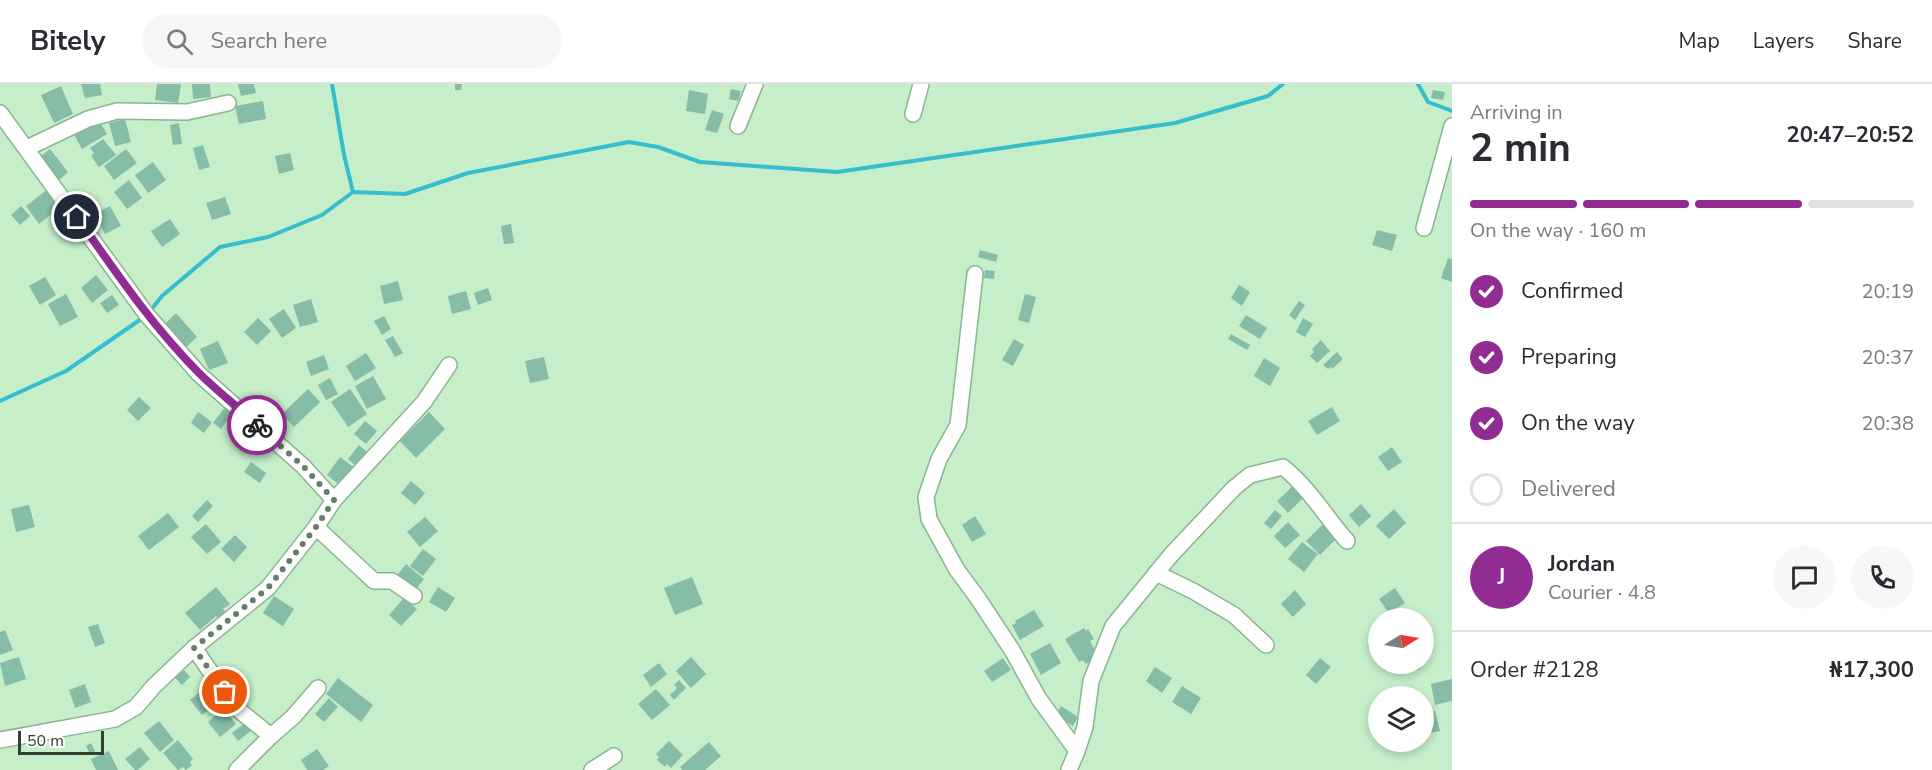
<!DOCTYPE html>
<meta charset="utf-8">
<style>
body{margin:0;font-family:"Nunito Sans",sans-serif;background:#f7f7f7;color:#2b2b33;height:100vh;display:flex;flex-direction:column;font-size:22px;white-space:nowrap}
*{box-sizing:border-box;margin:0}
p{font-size:20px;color:#7c7c81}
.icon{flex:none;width:33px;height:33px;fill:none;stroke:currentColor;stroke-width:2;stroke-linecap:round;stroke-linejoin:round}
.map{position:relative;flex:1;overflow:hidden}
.side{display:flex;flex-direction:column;background:#fff;width:480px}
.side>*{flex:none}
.needle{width:39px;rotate:79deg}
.controls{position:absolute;left:1368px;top:524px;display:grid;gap:12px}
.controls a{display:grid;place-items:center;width:66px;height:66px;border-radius:50%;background:#fff;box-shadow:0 3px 9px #0003;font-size:30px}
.scale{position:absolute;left:18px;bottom:15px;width:86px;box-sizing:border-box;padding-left:6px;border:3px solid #304132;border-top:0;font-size:16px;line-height:21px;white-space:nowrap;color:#304132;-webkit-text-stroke:4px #fff;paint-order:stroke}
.pin{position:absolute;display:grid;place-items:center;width:51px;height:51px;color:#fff;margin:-26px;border:3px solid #fff;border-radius:50%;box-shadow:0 2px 6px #0007}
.courier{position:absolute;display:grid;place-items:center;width:60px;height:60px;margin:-30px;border:4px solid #912c92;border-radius:50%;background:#fff;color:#222;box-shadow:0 2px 8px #0007}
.head em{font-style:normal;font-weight:700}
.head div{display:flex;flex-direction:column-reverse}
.head{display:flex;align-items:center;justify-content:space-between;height:102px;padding:0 18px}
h1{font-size:39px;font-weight:700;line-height:45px}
.bar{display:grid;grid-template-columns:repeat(4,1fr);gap:9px 6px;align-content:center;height:72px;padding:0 18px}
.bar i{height:8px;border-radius:4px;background:#e1e1e2}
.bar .selected{background:#912c92}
.bar p{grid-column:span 4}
.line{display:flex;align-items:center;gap:15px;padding:0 18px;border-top:2px solid #e1e1e2}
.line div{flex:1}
.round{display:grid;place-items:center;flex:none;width:63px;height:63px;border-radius:32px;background:#f7f7f7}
ol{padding:0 18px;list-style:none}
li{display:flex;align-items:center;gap:18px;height:66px}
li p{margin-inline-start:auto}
li .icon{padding:6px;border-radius:50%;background:#912c92;color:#fff;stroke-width:4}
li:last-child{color:#7c7c81}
li i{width:33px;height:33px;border:3px solid #e1e1e2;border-radius:50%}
header{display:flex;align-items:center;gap:36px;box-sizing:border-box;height:84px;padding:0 30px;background:#fff;border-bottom:2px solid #e1e1e2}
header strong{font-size:28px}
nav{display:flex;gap:33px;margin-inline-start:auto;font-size:21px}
.search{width:420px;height:54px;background:#f7f7f7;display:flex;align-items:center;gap:15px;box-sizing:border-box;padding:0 21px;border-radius:33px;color:#7c7c81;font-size:22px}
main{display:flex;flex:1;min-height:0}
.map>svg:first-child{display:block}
</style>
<header>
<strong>Bitely</strong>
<div class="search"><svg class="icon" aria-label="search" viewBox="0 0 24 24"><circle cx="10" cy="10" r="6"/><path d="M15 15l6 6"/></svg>Search here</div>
<nav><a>Map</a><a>Layers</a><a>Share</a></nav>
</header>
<main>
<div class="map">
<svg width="1452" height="686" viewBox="0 0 1452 686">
<rect width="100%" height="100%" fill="#c5eec9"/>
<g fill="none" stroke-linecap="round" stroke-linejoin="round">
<g stroke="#36becf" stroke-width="4">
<path d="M 332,0 L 344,71 L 353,108"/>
<path d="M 1418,0 L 1428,18 L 1452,27"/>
<path d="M 150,227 L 162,212 L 220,163 L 268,153 L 322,131 L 353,108 L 405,110 L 468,89 L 629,58 L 658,63 L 700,78 L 837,88 L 1175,39 L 1268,12 L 1283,0"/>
<path d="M 0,317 L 66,287 L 144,233"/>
</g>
</g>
<g fill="#85bda7">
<path d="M 81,0 L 100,0 L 102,11 L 85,14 Z"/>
<path d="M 157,0 L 181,0 L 178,19 L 155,16 Z"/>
<path d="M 192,0 L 210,0 L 211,13 L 193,15 Z"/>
<path d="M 238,0 L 254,0 L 256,9 L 241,12 Z"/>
<path d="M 455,0 L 462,0 L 461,6 L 455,6 Z"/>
<path d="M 61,2 L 73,30 L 54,39 L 41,11 Z"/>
<path d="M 731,5 L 741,7 L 738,17 L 729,15 Z"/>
<path d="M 689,6 L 708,10 L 705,30 L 686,27 Z"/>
<path d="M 1433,6 L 1445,8 L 1443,16 L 1431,14 Z"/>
<path d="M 263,17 L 266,35 L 239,40 L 235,22 Z"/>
<path d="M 712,26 L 724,30 L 717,49 L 705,46 Z"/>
<path d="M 98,35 L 107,50 L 82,65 L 73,49 Z"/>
<path d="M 125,35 L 131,58 L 115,62 L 109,39 Z"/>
<path d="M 179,39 L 182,60 L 173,61 L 170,41 Z"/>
<path d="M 103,55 L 116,71 L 99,83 L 91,72 L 94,69 L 90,64 Z"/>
<path d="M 203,61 L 210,83 L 199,86 L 193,64 Z"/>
<path d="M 50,65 L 68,88 L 59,96 L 41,72 Z"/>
<path d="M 126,65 L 137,79 L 114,96 L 104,82 Z"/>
<path d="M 290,69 L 294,86 L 279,90 L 275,72 Z"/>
<path d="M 153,78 L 166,96 L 148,109 L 135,91 Z"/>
<path d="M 129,96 L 142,114 L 127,125 L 114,108 Z"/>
<path d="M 48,105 L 62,122 L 39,140 L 26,122 Z"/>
<path d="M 225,113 L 231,130 L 212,136 L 206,119 Z"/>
<path d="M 21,122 L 30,132 L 20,141 L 11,131 Z"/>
<path d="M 110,122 L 121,142 L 105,150 L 94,130 Z"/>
<path d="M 170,135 L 180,150 L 162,163 L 151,147 Z"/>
<path d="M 511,140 L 514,159 L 504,160 L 501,142 Z"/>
<path d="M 1377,146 L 1397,151 L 1392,167 L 1372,161 Z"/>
<path d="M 980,166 L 998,171 L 996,178 L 978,173 Z"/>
<path d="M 1448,174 L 1452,175 L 1452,198 L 1441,194 Z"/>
<path d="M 985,186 L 995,187 L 994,195 L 984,194 Z"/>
<path d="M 96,191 L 108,206 L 92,219 L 81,204 Z"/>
<path d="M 45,193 L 56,211 L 40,221 L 29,202 Z"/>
<path d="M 398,197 L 403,216 L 384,220 L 380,202 Z"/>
<path d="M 1239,201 L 1250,208 L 1242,222 L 1231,214 Z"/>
<path d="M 488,204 L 492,216 L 478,221 L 474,209 Z"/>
<path d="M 466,207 L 471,225 L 452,230 L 448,212 Z"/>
<path d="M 66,210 L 78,233 L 60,242 L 48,220 Z"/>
<path d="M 1025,210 L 1036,213 L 1029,239 L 1018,236 Z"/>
<path d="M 112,211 L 119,221 L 107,229 L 100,219 Z"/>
<path d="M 311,215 L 318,238 L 300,243 L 293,221 Z"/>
<path d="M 1299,217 L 1305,221 L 1295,236 L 1289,231 Z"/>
<path d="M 284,225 L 296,244 L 282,254 L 269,235 Z"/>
<path d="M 176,229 L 197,253 L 185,264 L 164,241 Z"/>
<path d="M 1246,231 L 1267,244 L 1260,255 L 1239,242 Z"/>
<path d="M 384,232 L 391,245 L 382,251 L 374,237 Z"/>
<path d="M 258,234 L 271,247 L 257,261 L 244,248 Z"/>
<path d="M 1303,234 L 1313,240 L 1305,253 L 1296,248 Z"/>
<path d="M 1231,250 L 1250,261 L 1247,266 L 1228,255 Z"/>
<path d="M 393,252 L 403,269 L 395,273 L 385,256 Z"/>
<path d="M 1014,255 L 1024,261 L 1013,282 L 1002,276 Z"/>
<path d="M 1321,256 L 1330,267 L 1317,279 L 1310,272 L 1314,268 L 1312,265 Z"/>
<path d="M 218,257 L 228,279 L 209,286 L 200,265 Z"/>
<path d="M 1337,268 L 1343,275 L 1332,285 L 1331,283 L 1328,285 L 1323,281 Z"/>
<path d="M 366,269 L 376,284 L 355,297 L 346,282 Z"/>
<path d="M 324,271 L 329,285 L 311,292 L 306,278 Z"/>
<path d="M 544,273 L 549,295 L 530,299 L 525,277 Z"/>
<path d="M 1264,274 L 1280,284 L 1270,302 L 1254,292 Z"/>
<path d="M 373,292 L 386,315 L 367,325 L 355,302 Z"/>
<path d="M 330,294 L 338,310 L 326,316 L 318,301 Z"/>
<path d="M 308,305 L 320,318 L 294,343 L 282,330 Z"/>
<path d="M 350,305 L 367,330 L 348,343 L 331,318 Z"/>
<path d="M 139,313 L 151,324 L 138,337 L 127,326 Z"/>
<path d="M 225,323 L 233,328 L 221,345 L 213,339 Z"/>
<path d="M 1332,323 L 1340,337 L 1317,351 L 1308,337 Z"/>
<path d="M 198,328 L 212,338 L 204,349 L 191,339 Z"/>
<path d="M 429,328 L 445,345 L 416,374 L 400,357 Z"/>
<path d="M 365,337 L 377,347 L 366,360 L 354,350 Z"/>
<path d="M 359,361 L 369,370 L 357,383 L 348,375 Z"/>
<path d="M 1392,363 L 1402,378 L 1388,387 L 1378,373 Z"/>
<path d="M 340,373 L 356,385 L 342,403 L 327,391 Z"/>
<path d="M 251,378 L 266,389 L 260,399 L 244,388 Z"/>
<path d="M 411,397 L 425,409 L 415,421 L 401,409 Z"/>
<path d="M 1293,402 L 1304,413 L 1288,429 L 1277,417 Z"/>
<path d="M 207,416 L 213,422 L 198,438 L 192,432 Z"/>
<path d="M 1361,420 L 1371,432 L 1359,443 L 1349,431 Z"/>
<path d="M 29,421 L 35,443 L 16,448 L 11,425 Z"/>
<path d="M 1394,425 L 1406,439 L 1389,455 L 1376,442 Z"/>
<path d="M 1275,426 L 1282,432 L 1271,445 L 1264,439 Z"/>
<path d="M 168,429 L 179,443 L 149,466 L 138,452 Z"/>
<path d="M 975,432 L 986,450 L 972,458 L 962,441 Z"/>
<path d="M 425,433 L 438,447 L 420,463 L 407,448 Z"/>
<path d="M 1288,438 L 1300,451 L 1285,464 L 1274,452 Z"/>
<path d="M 1324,439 L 1338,453 L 1320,471 L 1306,457 Z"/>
<path d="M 206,440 L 221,458 L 207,470 L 191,453 Z"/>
<path d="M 235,451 L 247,463 L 234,478 L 221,465 Z"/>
<path d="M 1302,458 L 1318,470 L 1304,488 L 1288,475 Z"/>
<path d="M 423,465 L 436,475 L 423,492 L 410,482 Z"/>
<path d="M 406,480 L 424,495 L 416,505 L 398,490 Z"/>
<path d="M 692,493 L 703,520 L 675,531 L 664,504 Z"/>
<path d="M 216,503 L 230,520 L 223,525 L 228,530 L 220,537 L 216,532 L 200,546 L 185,529 Z"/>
<path d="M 438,503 L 455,514 L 446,528 L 429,518 Z"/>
<path d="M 1395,504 L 1405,519 L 1389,529 L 1379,515 Z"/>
<path d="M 1295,506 L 1306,520 L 1293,533 L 1281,520 Z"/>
<path d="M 274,512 L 294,525 L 283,542 L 263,529 Z"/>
<path d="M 404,514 L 417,525 L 401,542 L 389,531 Z"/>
<path d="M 1034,526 L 1044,542 L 1020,556 L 1012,541 L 1016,539 L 1015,537 Z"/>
<path d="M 98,540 L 105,559 L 95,563 L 88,543 Z"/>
<path d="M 1084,544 L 1086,547 L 1088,545 L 1094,555 L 1090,557 L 1096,568 L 1092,570 L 1095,574 L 1086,580 L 1083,576 L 1079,578 L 1065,555 Z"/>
<path d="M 5,546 L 13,566 L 0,571 L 0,548 Z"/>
<path d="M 1378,553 L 1378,565 L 1373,569 L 1367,562 Z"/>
<path d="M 1050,559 L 1061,579 L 1041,591 L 1030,570 Z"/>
<path d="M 19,573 L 26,595 L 5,602 L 0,579 Z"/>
<path d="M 691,573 L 706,590 L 691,604 L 676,587 Z"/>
<path d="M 1003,574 L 1011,586 L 992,598 L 984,587 Z"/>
<path d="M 1320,574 L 1331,583 L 1316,600 L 1306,591 Z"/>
<path d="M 659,579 L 667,590 L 651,603 L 643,591 Z"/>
<path d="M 1408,579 L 1420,579 L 1421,585 L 1410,588 Z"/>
<path d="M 1155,583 L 1172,594 L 1162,609 L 1146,597 Z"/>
<path d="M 184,586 L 190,593 L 182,601 L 175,594 Z"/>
<path d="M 338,594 L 373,621 L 361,638 L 326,610 Z"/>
<path d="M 1452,595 L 1452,617 L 1435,621 L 1431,600 Z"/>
<path d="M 679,596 L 686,604 L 674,616 L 670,611 L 677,604 L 674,601 Z"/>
<path d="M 85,600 L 91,618 L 75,624 L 69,606 Z"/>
<path d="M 1182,602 L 1201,614 L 1191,630 L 1172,618 Z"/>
<path d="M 206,603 L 218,618 L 202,631 L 190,616 Z"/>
<path d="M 656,605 L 670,621 L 652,636 L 638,620 Z"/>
<path d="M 329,614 L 338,623 L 324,638 L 315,630 Z"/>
<path d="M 1061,622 L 1078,633 L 1073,642 L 1056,631 Z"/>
<path d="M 224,625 L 236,640 L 220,653 L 208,638 Z"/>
<path d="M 1435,627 L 1440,647 L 1424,650 L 1424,629 Z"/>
<path d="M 159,637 L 174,656 L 160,668 L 144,649 Z"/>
<path d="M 246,638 L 252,646 L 238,657 L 232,649 Z"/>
<path d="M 178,656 L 193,675 L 190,678 L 192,681 L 186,686 L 183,683 L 178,686 L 163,669 Z"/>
<path d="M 669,657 L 683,671 L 671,684 L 667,680 L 665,683 L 657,676 L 659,673 L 656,670 Z"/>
<path d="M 709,658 L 721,672 L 705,686 L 682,686 L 680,683 Z"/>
<path d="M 91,659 L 95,667 L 90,670 L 86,662 Z"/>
<path d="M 140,663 L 150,675 L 138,686 L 135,686 L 125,675 Z"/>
<path d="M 317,665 L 329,682 L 323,686 L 307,686 L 301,676 Z"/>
<path d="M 109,667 L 118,686 L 96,686 L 91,675 Z"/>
</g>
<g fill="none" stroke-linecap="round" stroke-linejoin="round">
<g stroke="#8cb490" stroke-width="18">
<g id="minor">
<path d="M 0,29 L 147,231 L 199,290 L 303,382 L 334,416 L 316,443 L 268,504 L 194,564 L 154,602 L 136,623 L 115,635 L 0,656"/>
<path d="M 913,30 L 921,0"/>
<path d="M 738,42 L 755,0"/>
<path d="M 27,64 L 88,35 L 117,27 L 187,28 L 228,19"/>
<path d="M 1424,144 L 1452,42"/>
<path d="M 975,190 L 958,341 L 939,375 L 926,413 L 929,435 L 957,486 L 977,513 L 1012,566 L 1039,615 L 1077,667 L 1085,643 L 1091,597 L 1113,542 L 1171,471 L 1234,404 L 1250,391 L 1283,383 C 1309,404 1326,433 1347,457"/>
<path d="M 334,416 L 424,318 L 449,281"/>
<path d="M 316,443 L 374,497 L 392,497 L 414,512"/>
<path d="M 1156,489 L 1193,507 L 1234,531 L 1266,561"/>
<path d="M 194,564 L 235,623 L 271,652"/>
<path d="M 237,686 L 271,652 L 293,633 L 318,604"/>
<path d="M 592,686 L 614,672"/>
<path d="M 1069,686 L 1077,667"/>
</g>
</g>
<use href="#minor" stroke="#fff" stroke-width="15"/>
</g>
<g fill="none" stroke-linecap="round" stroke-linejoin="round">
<path stroke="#647e67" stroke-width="6" stroke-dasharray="0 10.8" d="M 225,608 L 194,564 L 268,504 L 316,443 L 334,416 L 303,382 L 257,341"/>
<path stroke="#912c92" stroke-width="8" d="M 77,133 C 115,187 152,242 199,289 C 217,307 238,323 257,341"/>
</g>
</svg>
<div class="controls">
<a><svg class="needle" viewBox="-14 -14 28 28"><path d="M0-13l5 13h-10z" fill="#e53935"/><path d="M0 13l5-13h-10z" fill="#7c7c81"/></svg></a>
<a><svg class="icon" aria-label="layers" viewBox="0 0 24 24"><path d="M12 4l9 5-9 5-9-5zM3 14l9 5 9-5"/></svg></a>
</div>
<div class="scale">50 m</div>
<div class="pin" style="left:225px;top:608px;background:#ea580c"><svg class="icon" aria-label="bag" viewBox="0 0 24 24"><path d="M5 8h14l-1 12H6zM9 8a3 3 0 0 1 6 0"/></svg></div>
<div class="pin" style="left:77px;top:133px;background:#1f2937"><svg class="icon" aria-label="home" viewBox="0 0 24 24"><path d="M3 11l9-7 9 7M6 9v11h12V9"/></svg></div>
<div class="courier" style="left:257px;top:341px"><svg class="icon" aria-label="bike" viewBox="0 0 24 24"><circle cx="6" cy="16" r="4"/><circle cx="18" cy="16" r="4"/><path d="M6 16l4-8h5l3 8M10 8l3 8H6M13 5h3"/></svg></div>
</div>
<section class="side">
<div class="head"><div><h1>2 min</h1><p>Arriving in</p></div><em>20:47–20:52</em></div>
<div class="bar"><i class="selected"></i><i class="selected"></i><i class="selected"></i><i></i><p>On the way · 160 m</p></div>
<ol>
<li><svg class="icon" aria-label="check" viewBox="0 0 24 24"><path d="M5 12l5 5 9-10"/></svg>Confirmed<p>20:19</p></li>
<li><svg class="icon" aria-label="check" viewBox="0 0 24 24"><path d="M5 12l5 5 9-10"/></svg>Preparing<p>20:37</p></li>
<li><svg class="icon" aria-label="check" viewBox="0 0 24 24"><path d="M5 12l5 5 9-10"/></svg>On the way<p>20:38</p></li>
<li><i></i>Delivered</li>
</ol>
<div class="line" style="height:108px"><b class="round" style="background:#912c92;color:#fff">J</b><div><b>Jordan</b><p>Courier · 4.8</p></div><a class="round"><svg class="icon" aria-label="chat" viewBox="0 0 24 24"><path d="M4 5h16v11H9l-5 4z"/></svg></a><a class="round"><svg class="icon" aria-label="phone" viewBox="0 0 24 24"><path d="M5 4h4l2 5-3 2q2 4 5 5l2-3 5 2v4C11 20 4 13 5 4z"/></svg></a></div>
<div class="line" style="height:78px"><div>Order #2128</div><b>₦17,300</b></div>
</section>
</main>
